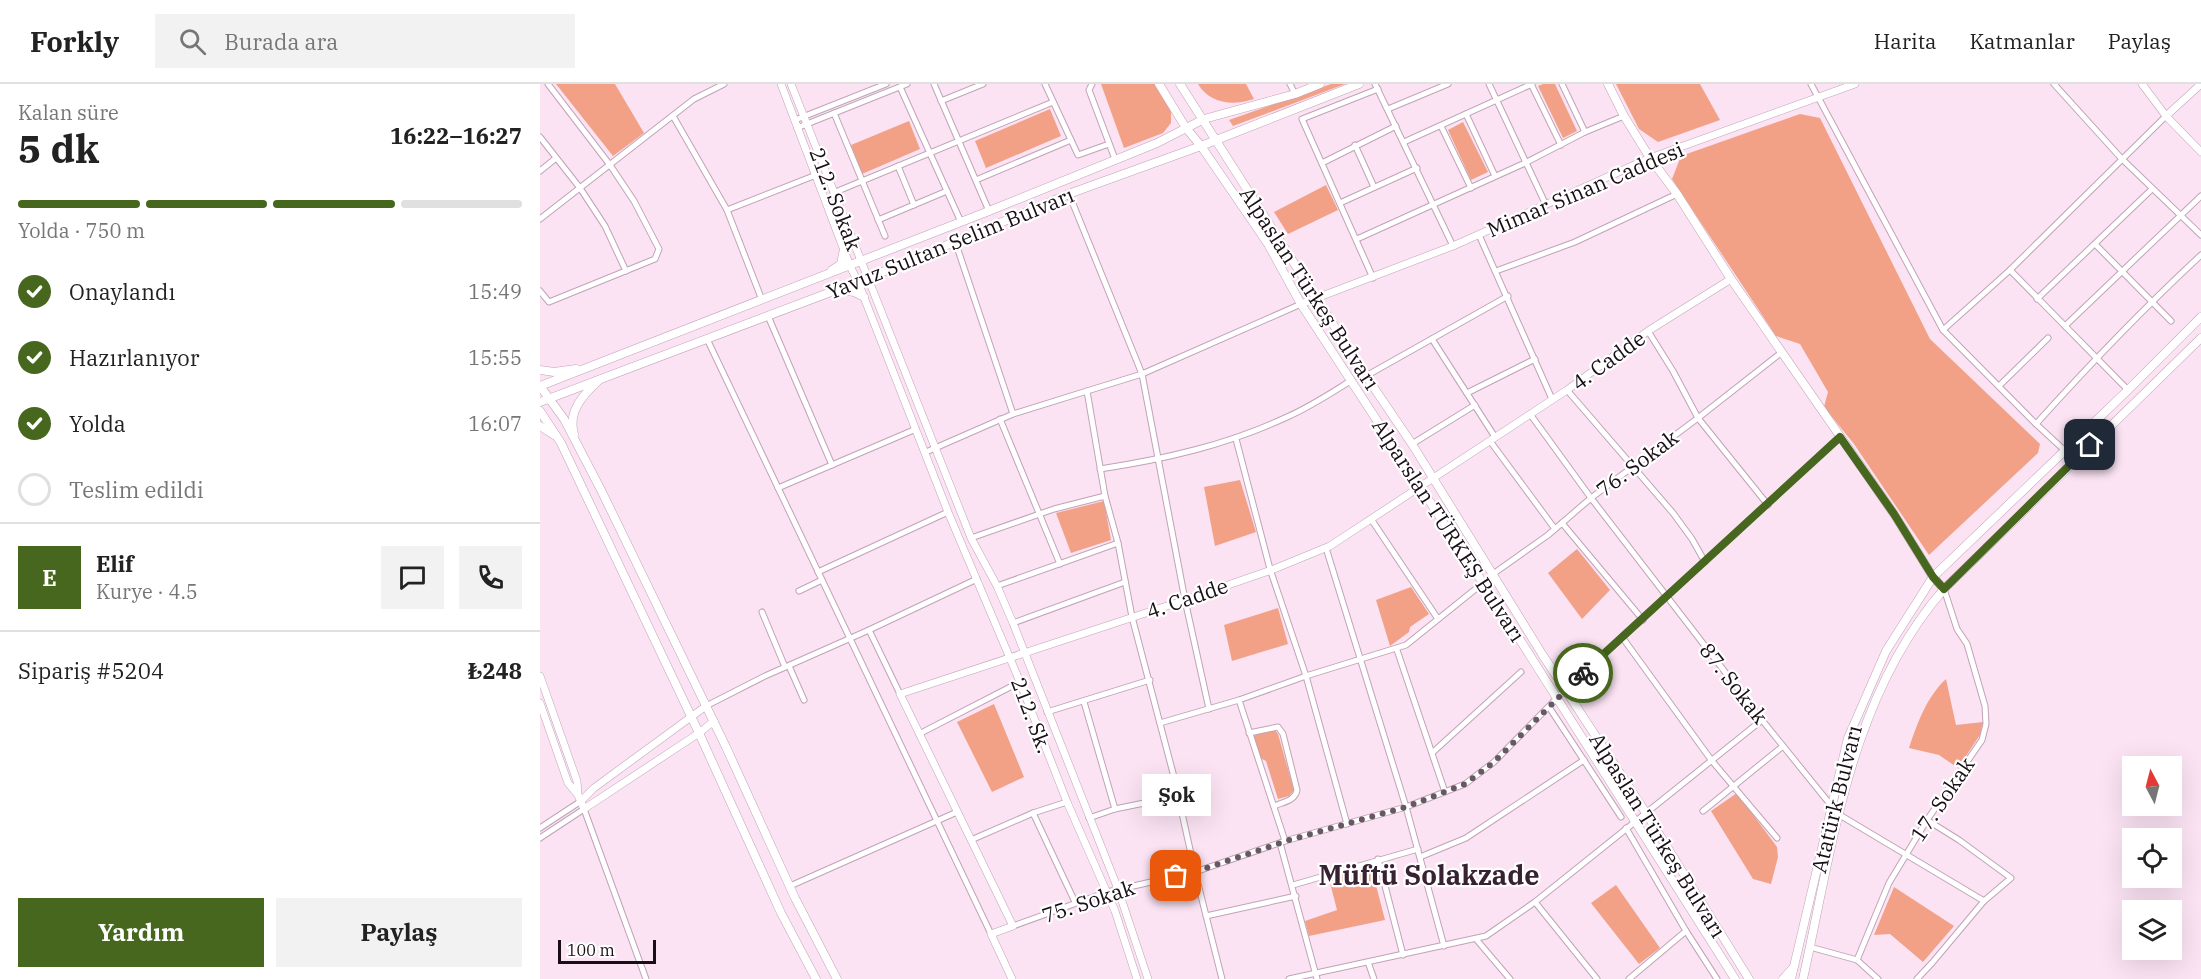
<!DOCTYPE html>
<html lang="tr">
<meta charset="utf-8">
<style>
body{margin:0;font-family:"IBM Plex Serif",serif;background:#f2f2f2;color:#222;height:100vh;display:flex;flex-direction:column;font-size:22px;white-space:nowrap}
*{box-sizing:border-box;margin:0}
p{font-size:20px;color:#767676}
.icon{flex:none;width:33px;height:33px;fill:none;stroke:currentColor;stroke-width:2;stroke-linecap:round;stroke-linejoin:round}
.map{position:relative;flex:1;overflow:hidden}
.drawer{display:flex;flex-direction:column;background:#fff;width:540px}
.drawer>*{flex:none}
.needle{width:39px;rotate:353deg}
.fabs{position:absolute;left:1582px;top:672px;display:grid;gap:12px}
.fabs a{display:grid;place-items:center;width:60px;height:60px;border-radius:0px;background:#fff;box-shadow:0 6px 24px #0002;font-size:30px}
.scale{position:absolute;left:18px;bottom:15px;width:98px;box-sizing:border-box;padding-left:6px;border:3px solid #180e15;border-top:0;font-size:16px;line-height:21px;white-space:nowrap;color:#180e15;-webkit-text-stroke:4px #fff;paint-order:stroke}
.pin{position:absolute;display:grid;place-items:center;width:51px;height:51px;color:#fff;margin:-26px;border-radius:12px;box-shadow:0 3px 9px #0006}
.courier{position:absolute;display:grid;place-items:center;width:60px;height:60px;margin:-30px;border:4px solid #46671d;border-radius:50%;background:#fff;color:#222;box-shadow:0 2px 8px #0007}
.bubble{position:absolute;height:42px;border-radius:0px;background:#fff;box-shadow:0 6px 24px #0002;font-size:20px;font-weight:700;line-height:42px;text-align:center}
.summary em{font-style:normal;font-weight:700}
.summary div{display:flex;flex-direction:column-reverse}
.summary{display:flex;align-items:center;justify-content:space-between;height:102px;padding:0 18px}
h1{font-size:39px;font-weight:700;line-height:45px}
.bar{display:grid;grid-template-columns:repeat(4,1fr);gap:9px 6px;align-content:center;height:72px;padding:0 18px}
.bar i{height:8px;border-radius:4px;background:#e0e0e0}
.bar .active{background:#46671d}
.bar p{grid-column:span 4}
.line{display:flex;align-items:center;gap:15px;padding:0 18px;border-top:2px solid #e0e0e0}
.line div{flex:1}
.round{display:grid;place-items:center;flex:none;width:63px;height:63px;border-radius:0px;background:#f2f2f2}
ol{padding:0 18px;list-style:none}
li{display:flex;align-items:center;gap:18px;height:66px}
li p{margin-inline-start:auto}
li .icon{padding:6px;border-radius:50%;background:#46671d;color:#fff;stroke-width:4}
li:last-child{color:#767676}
li i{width:33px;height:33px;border:3px solid #e0e0e0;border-radius:50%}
.button{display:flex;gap:12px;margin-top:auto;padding:12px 18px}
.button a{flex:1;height:69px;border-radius:0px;background:#46671d;color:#fff;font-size:24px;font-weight:700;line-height:69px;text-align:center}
.button a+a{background:#f2f2f2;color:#222}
header{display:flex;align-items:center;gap:36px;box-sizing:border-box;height:84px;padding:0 30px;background:#fff;border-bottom:2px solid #e0e0e0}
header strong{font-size:28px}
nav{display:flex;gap:33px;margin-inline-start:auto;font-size:21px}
.search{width:420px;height:54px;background:#f2f2f2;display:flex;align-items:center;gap:15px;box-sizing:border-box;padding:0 21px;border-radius:0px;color:#767676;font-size:22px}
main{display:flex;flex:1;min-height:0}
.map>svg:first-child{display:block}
</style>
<header>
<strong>Forkly</strong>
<div class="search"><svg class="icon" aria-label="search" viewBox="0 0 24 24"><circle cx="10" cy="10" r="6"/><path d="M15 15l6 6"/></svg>Burada ara</div>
<nav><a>Harita</a><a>Katmanlar</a><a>Paylaş</a></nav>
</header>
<main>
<section class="drawer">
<div class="summary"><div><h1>5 dk</h1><p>Kalan süre</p></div><em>16:22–16:27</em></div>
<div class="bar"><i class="active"></i><i class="active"></i><i class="active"></i><i></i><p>Yolda · 750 m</p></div>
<ol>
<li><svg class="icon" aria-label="check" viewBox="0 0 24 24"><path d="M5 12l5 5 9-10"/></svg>Onaylandı<p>15:49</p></li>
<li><svg class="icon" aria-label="check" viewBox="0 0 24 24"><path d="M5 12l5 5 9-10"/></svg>Hazırlanıyor<p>15:55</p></li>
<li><svg class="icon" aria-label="check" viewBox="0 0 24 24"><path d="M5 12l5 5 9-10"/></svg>Yolda<p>16:07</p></li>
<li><i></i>Teslim edildi</li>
</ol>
<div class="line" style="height:108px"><b class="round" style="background:#46671d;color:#fff">E</b><div><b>Elif</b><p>Kurye · 4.5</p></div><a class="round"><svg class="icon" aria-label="chat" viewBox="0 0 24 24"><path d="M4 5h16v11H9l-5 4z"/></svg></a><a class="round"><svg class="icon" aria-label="phone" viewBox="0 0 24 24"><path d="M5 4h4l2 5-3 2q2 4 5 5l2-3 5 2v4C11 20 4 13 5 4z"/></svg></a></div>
<div class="line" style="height:78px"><div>Sipariş #5204</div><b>₺248</b></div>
<div class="button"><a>Yardım</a><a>Paylaş</a></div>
</section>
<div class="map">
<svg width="1661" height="895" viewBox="0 0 1661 895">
<rect width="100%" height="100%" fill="#fbe3f3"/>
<g fill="#f2a187">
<path d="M 16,0 L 75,0 L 104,49 L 73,72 Z"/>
<path d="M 561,0 L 615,0 L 631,24 L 631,39 L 623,49 L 584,64 Z"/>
<path d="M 658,0 L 706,0 L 714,15 C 693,22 670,20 658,0 Z"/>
<path d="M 791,0 L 805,0 L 693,42 L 689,36 Z"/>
<path d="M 1003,0 L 1015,0 L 1037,47 L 1023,54 L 998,2 Z"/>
<path d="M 1076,0 L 1160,0 L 1180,36 L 1118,58 L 1099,45 Z"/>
<path d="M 510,25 L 521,52 L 446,84 L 435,57 Z"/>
<path d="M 1260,30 L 1280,34 L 1390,255 L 1500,360 L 1498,369 L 1389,471 L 1314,360 L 1284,323 L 1288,308 L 1260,260 L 1236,252 L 1132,95 L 1141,72 Z"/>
<path d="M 369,37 L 380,65 L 322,90 L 311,61 Z"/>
<path d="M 923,38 L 948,88 L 931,96 L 908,46 Z"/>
<path d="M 786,101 L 798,126 L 748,150 L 734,128 Z"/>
<path d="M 700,396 L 716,448 L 675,462 L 664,403 Z"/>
<path d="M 564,417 L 571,456 L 531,469 L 516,429 Z"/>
<path d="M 1037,465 L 1070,506 L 1042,535 L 1008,489 Z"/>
<path d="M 871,503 L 889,530 L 870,543 L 869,548 L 850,562 L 836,516 Z"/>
<path d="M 738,524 L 748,560 L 692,577 L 684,541 Z"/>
<path d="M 1406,595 L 1416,641 L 1443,638 L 1440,651 L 1418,684 L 1399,671 L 1369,664 C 1378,638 1386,614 1406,595 Z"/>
<path d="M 454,620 L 484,693 L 452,708 L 417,638 Z"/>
<path d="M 734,645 L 738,650 L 754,706 L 749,712 L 738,715 L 726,677 L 720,674 L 713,652 Z"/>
<path d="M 1197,709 L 1237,763 L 1238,773 L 1231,800 L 1213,795 L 1171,727 Z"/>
<path d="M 831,782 L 845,836 L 769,852 L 765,837 L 797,826 L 789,795 Z"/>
<path d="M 1076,801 L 1120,864 L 1099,880 L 1051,819 Z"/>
<path d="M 1354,803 L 1414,842 L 1383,878 L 1350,850 L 1334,851 Z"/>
</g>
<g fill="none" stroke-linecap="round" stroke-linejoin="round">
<g stroke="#c0a3b7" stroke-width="7">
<g id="minor">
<path d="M 394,0 L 449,127"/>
<path d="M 505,0 L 538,71 L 569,60"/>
<path d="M 552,0 L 549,6 L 575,75"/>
<path d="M 750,0 L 755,10"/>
<path d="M 835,0 L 913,162"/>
<path d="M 949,0 L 1006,121"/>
<path d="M 991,0 L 1021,61"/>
<path d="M 1022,0 L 1045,48"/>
<path d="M 1271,0 L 1403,246 L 1496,340 L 1535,376"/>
<path d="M 1514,0 L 1581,74 L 1661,151"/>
<path d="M 360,3 L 421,138"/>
<path d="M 401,17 L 443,0"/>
<path d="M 848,25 L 908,0"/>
<path d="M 294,29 L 345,152"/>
<path d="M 926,30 L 955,92"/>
<path d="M 133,32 L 187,126 L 222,216"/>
<path d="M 255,36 L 346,0"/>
<path d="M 901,42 L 931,104"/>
<path d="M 257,44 L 367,0"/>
<path d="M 0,53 L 40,104 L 65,142 L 86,187"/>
<path d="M 864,58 L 992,0"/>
<path d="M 815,61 L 834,103"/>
<path d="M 782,79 L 856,42"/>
<path d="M 358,82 L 374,121"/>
<path d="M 0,87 L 16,74"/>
<path d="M 436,96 L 531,56"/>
<path d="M 293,109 L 513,18"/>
<path d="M 529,110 L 602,290 L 761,220"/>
<path d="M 800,119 L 877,84"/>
<path d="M 187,126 L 276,91"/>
<path d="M 0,135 L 154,15 L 184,0"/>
<path d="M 338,136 L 407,107"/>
<path d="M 939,151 L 1012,315"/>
<path d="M 817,155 L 985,79 L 1045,48 L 1084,32"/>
<path d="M 415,157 L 473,330"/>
<path d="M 1555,160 L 1631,237"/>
<path d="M 1470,186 L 1588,306"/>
<path d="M 956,187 L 1035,158 L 1137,110"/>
<path d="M 833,194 L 762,35 L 838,5"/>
<path d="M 0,207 L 9,218 L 115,175 L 119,165 L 94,117 L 70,81 L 8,0"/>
<path d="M 1497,215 L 1612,105"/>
<path d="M 228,232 L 292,381"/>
<path d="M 1525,242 L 1661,112"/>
<path d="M 1403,246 L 1470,186 L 1626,32"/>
<path d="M 1108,247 L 1133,287 L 1158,334 L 1228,421"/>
<path d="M 167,255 L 451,850"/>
<path d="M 892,255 L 955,353"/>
<path d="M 826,292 L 968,212"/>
<path d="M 1459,302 L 1508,254"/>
<path d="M 1027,306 L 1133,429 L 1152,455 L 1165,478"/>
<path d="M 927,309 L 995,275"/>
<path d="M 990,330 L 1051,414 L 1222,636 L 1298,730 L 1444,817"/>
<path d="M 460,335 L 520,480"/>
<path d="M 1496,340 C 1549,281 1603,225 1661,171"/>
<path d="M 696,355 L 730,485 L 766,592 L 807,740"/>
<path d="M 950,357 L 1015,445"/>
<path d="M 872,360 L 935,321"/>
<path d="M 386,368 L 473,330 L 547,307"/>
<path d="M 560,385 C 625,375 687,361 747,333 C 770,323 791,309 812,296"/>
<path d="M 238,404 L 376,345"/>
<path d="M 831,435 L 898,535"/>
<path d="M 1022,439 L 1103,536"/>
<path d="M 431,454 L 514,425 L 565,412"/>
<path d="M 786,464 L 866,723 L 904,862"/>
<path d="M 278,488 L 408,428"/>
<path d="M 953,490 L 1008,451 L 1051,414 L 1158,334 L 1242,268"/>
<path d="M 457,502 L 578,459"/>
<path d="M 259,507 L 282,496"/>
<path d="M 222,528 L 245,583"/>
<path d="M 473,539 L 585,498"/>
<path d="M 1082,553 L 1172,677 L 1237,754"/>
<path d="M 857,566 L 905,708"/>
<path d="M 249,582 L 264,616"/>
<path d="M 360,610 L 329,546 L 437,495"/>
<path d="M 699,616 L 745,757"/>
<path d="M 544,618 L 575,725"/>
<path d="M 166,622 L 225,592 L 329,546"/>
<path d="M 1009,623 L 1081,733"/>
<path d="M 669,625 L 645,516 L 602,290 L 547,307 L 565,412 L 578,459 L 592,533 L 634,693 L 655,788 L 682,895"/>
<path d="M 507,628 L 610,596"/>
<path d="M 620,639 L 699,616 L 766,592 L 866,561 L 943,499"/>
<path d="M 709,649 L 738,643 L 743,650 L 757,706 C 755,717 743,718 734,722"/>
<path d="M 379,650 L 480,598"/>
<path d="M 892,669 L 981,588"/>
<path d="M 1163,727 L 1243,662"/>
<path d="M 493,729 L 535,818"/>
<path d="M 549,734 L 575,725 L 638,712"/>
<path d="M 0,744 L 41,717"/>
<path d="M 1086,744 L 1146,847 L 1177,895"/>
<path d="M 0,754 L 44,725 L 106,895"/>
<path d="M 431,756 L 493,729 L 527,718"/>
<path d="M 740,759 L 777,895"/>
<path d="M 880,773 L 926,754 L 1044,676"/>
<path d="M 838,775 L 863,871"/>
<path d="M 753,801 L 878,765"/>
<path d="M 250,802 L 417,728"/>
<path d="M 995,818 L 1057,895"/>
<path d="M 666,832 L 756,812"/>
<path d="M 473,842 L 567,808 L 655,788 L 745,757 L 866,723 L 925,700 L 954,678 L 1026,605 L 1300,353"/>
<path d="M 936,855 L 970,895"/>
<path d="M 1270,863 L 1317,876 L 1349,799 L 1387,736 L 1442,656 L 1446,640 L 1445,622 L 1427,560 L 1417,545 L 1404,505"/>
<path d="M 1317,876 L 1338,895"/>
<path d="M 828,878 L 834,895"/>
<path d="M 749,895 L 946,852 L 995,818 L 1222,636"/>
<path d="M 1089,895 L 1146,847"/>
<path d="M 1377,895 L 1392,879 L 1444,817 L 1471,794 L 1419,756 L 1387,736"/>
</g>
</g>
<g stroke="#c0a3b7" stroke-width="8">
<g id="tertiary">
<path d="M 241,0 L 310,182 L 318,198 L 408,428 L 480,598 L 527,718 L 575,827 L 597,895"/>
<path d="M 251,0 L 431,454 L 457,502 L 473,539 L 578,805 L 608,895"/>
<path d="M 1602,0 L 1626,32 L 1661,68"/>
<path d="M 1626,32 L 1661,0"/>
<path d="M 761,220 L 913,162 L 1110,74 L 1315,0"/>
<path d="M 0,592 L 37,697 L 38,711 L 44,725 L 159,649 L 174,637"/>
<path d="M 0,619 L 28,699 L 38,711"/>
<path d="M 41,717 L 54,704 L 166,622"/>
<path d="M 472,895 L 451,850 L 473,842 L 360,610 L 645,516 L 734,485 L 790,462 L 1027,306 L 1108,247 L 1191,195"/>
</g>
</g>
<g stroke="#c0a3b7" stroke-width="9">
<g id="secondary">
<path d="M 619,0 L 646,44 L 661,62 L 728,160 L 761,220 L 982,559 L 1195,895"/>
<path d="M 640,0 L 826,292 L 872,360 L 1002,570 L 1106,729 L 1209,895"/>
<path d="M 1068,0 L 1084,32 L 1110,74 L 1137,110 L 1191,195 L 1354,430 L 1393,493 L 1404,505"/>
<path d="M 292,186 L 301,180 L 304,165"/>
<path d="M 299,206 L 314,208 L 324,213"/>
<path d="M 0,286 L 14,288 L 36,285"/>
<path d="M 0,302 L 449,127 L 617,59 L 664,35 L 755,10 L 780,0"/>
<path d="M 0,302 L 24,335 L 61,406 L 186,663 L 255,814 L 297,895"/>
<path d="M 0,318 L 328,194 L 534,108 L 661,62 L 819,0"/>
<path d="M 0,327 L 21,359 L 159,649 L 241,829 L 276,895"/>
<path d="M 0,342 L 14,351"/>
<path d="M 34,350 C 27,327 44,310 59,296"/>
<path d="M 1243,895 L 1253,884"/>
<path d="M 1251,895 L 1308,654 L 1346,567 L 1393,493 L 1588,306 L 1661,233"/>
<path d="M 1263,895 C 1293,760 1310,613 1404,505 L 1661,254"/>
</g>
</g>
<use href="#minor" stroke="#fff" stroke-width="5"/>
<use href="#tertiary" stroke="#fff" stroke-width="7"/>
<use href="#secondary" stroke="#fff" stroke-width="8"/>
</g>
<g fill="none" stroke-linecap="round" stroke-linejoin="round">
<path stroke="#675963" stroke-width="6" stroke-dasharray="0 10.8" d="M 636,792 L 655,788 L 746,757 L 866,723 L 925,700 L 954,678 L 1043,589"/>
<path stroke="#46671d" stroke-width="8" d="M 1043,589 L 1300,353 L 1354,430 L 1393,493 L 1404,505 L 1550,361"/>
</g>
<g text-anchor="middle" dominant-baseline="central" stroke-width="4.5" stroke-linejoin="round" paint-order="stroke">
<g font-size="21" fill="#180e15" stroke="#fff">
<text transform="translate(1045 105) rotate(-23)">Mimar Sinan Caddesi</text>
<text transform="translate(296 115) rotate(69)">212. Sokak</text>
<text transform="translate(410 159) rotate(-22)">Yavuz Sultan Selim Bulvarı</text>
<text transform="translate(770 204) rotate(57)">Alpaslan Türkeş Bulvarı</text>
<text transform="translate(1068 276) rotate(-36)">4. Cadde</text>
<text transform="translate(1097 379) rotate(-37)">76. Sokak</text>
<text transform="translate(909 446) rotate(57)">Alparslan TÜRKEŞ Bulvarı</text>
<text transform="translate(647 514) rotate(-19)">4. Cadde</text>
<text transform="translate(1194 599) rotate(52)">87. Sokak</text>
<text transform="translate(492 631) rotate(69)">212. Sk.</text>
<text transform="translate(1296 715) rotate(-76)">Atatürk Bulvarı</text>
<text transform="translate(1402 715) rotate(-56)">17. Sokak</text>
<text transform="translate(1118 751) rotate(58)">Alpaslan Türkeş Bulvarı</text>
<text transform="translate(548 817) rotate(-18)">75. Sokak</text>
</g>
<g font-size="27" font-weight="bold" fill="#382232" stroke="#fff">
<text x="889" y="790">Müftü Solakzade</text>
</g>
</g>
</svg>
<div class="fabs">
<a><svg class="needle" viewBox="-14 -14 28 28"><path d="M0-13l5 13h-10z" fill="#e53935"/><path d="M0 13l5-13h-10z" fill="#767676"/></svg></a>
<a><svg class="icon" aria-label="locate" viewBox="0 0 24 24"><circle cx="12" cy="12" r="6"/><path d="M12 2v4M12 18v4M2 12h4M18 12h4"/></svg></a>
<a><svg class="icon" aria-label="layers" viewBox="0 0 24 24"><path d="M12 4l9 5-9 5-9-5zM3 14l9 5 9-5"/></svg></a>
</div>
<div class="scale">100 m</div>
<div class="pin" style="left:636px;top:792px;background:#ea580c"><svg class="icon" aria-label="bag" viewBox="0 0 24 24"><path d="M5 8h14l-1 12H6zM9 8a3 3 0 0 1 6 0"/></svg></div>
<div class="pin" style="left:1550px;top:361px;background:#1f2937"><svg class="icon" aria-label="home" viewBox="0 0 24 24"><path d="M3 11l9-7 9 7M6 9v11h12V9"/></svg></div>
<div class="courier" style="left:1043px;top:589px"><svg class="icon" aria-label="bike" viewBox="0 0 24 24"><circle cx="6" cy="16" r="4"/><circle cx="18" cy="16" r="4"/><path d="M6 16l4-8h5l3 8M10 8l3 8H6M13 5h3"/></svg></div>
<div class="bubble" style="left:602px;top:690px;width:69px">Şok</div>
</div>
</main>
